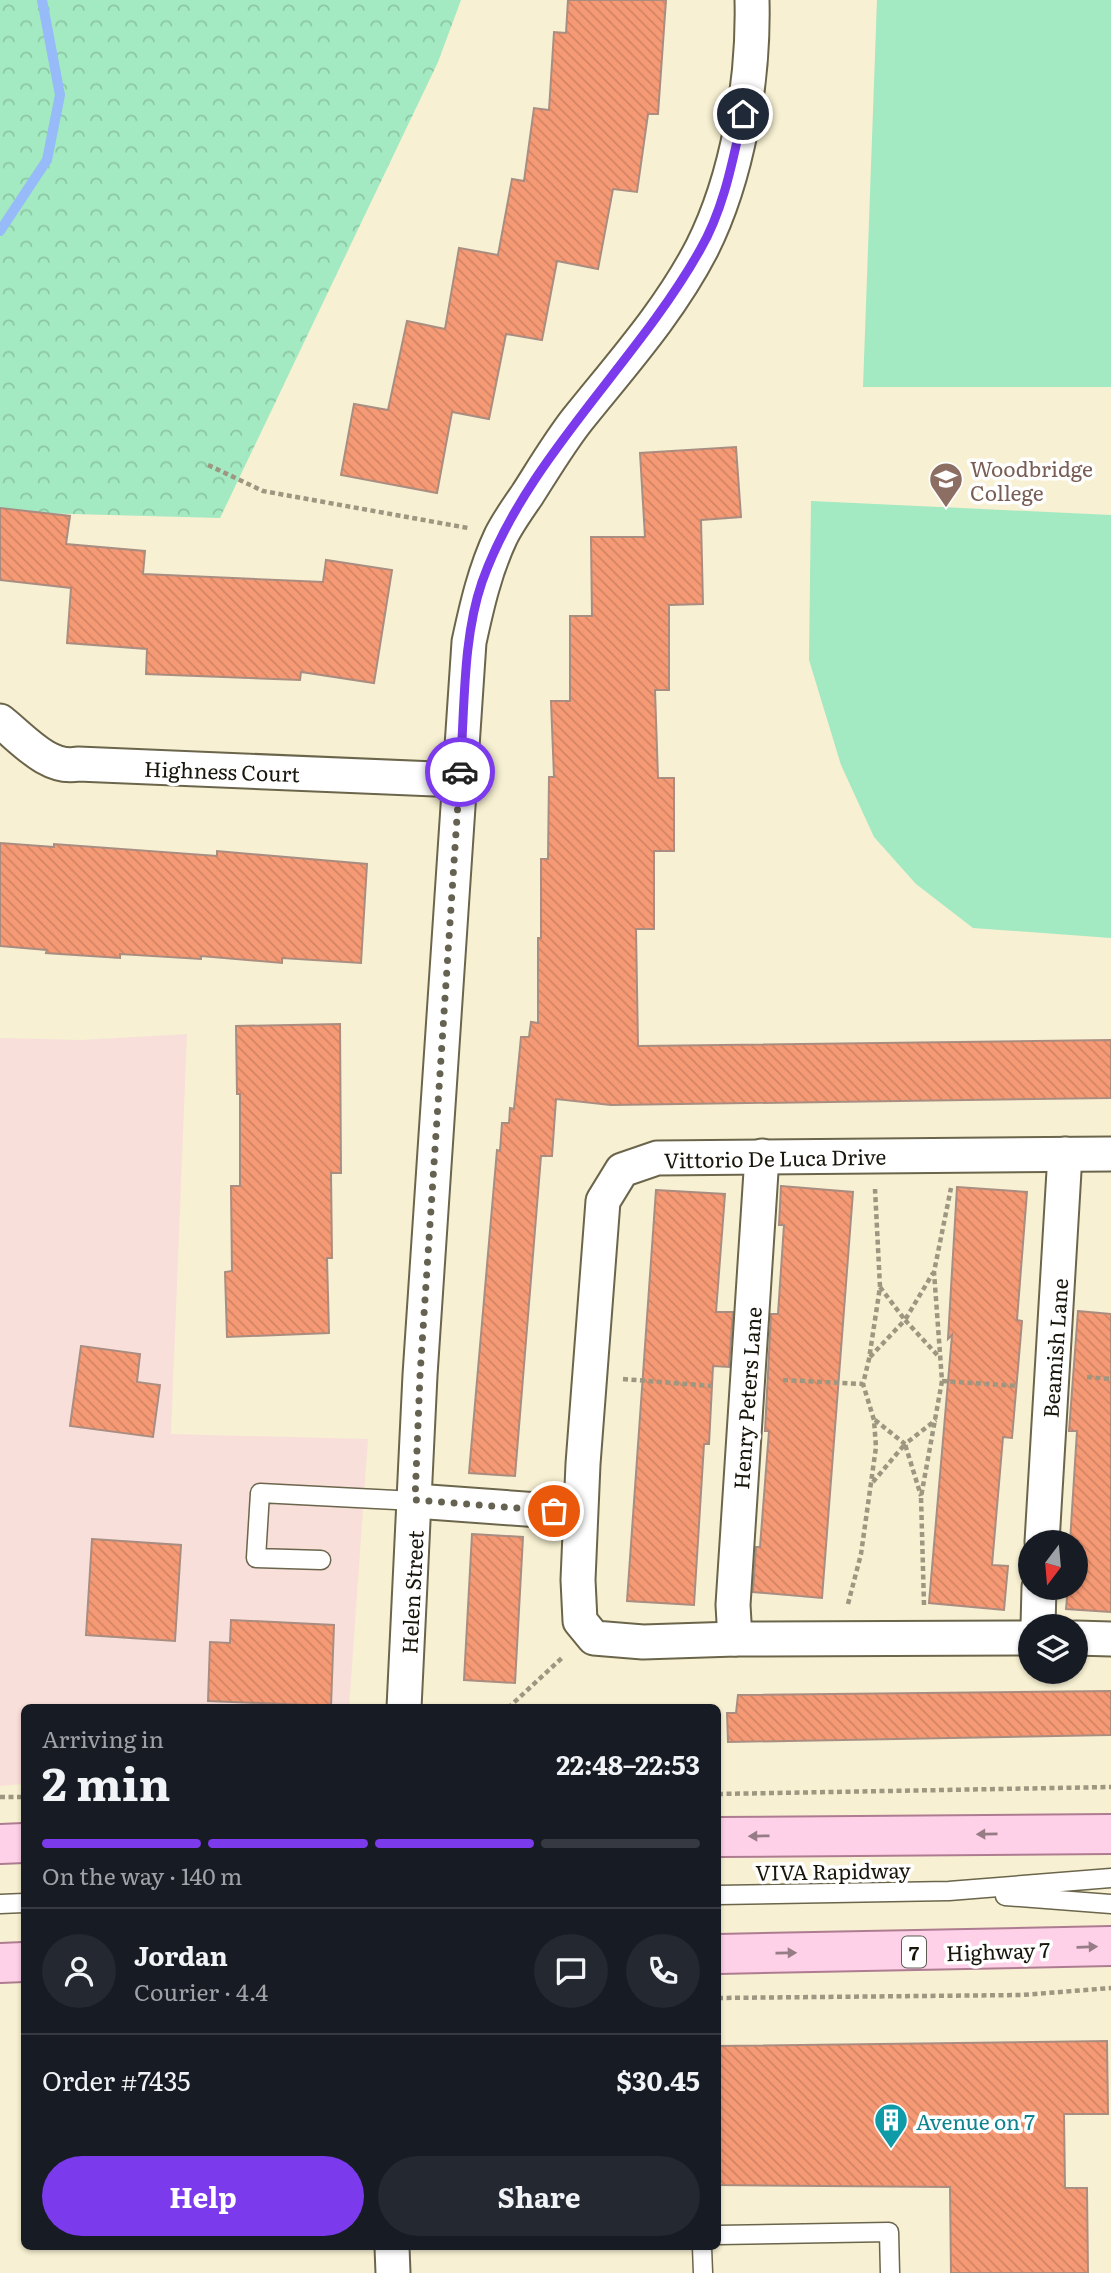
<!DOCTYPE html>
<meta charset="utf-8">
<style>
body{margin:0;font-family:Literata,serif;background:#242831;color:#f1f3f6;height:100vh;display:flex;flex-direction:column;font-size:26px;white-space:nowrap}
*{box-sizing:border-box;margin:0}
p{font-size:23px;color:#9ea1a6}
.icon{flex:none;width:38px;height:38px;fill:none;stroke:currentColor;stroke-width:2;stroke-linecap:round;stroke-linejoin:round}
.map{position:relative;flex:1;overflow:hidden}
.panel{position:absolute;left:21px;top:1704px;width:700px;height:546px;display:flex;flex-direction:column;background:#171b24;border-radius:10px;box-shadow:0 2px 5px #0004}
.panel>*{flex:none}
.needle{width:46px;rotate:196deg}
.tools{position:absolute;left:1018px;top:1530px;display:grid;gap:14px}
.tools a{display:grid;place-items:center;width:70px;height:70px;border-radius:50%;background:#171b24;box-shadow:0 2px 5px #0004;font-size:35px}
.pin{position:absolute;display:grid;place-items:center;width:60px;height:60px;color:#fff;margin:-30px;border:4px solid #fff;border-radius:50%;box-shadow:0 2px 7px #0007}
.courier{position:absolute;display:grid;place-items:center;width:70px;height:70px;margin:-35px;border:5px solid #7c3aed;border-radius:50%;background:#fff;color:#222;box-shadow:0 2px 9px #0007}
.head em{font-style:normal;font-weight:700}
.head div{display:flex;flex-direction:column-reverse}
.head{display:flex;align-items:center;justify-content:space-between;height:119px;padding:0 21px}
h1{font-size:46px;font-weight:700;line-height:52px}
.bar{display:grid;grid-template-columns:repeat(4,1fr);gap:10px 7px;align-content:center;height:84px;padding:0 21px}
.bar i{height:9px;border-radius:5px;background:#363941}
.bar .on{background:#7c3aed}
.bar p{grid-column:span 4}
.line{display:flex;align-items:center;gap:18px;padding:0 21px;border-top:2px solid #363941}
.line div{flex:1}
.round{display:grid;place-items:center;flex:none;width:74px;height:74px;border-radius:37px;background:#242831}
.button{display:flex;gap:14px;margin-top:auto;padding:14px 21px}
.button a{flex:1;height:80px;border-radius:42px;background:#7c3aed;color:#fff;font-size:28px;font-weight:700;line-height:80px;text-align:center}
.button a+a{background:#242831;color:#f1f3f6}
.map>svg:first-child{display:block}
</style>
<div class="map">
<svg width="1111" height="2273" viewBox="0 0 1111 2273">
<defs>
<pattern id="forest-crowns" width="20" height="18" patternUnits="userSpaceOnUse" patternTransform="scale(1.75)"><rect width="20" height="18" fill="#a3e9c1"/><path d="M2 6a3 3 0 1 1 6 0M12 15a3 3 0 1 1 6 0" fill="none" stroke="#8cc7a4"/></pattern>
<pattern id="building-back-hatch" width="6" height="6" patternUnits="userSpaceOnUse" patternTransform="scale(1.75)"><rect width="6" height="6" fill="#f69a75"/><path d="M-1 5l2 2M0 0l6 6M5-1l2 2" fill="none" stroke="#d28464"/></pattern>
</defs>
<rect width="100%" height="100%" fill="#f7f0d2"/>
<path fill="#f9dfda" d="M 187,1034 L 171,1434 L 368,1439 L 349,1708 L 24,1708 L 24,1784 L 0,1786 L 0,1038 L 81,1040 Z"/>
<path fill="url(#forest-crowns)" d="M 0,0 L 461,0 L 438,62 L 220,518 L 0,512 Z"/>
<g fill="#a3e9c1">
<path d="M 877,0 L 1111,0 L 1111,387 L 863,387 Z"/>
<path d="M 811,501 L 1111,515 L 1111,938 L 973,928 L 916,884 L 874,837 L 841,765 L 809,660 Z"/>
</g>
<g fill="none" stroke-linecap="round" stroke-linejoin="round">
<path stroke="#97baf9" stroke-width="10" d="M 0,231 L 47,160 L 60,95 L 42,0"/>
</g>
<g fill="url(#building-back-hatch)" stroke="#aa8d81" stroke-width="2">
<path d="M 568,0 L 666,0 L 658,114 L 648,114 L 637,192 L 613,189 L 598,269 L 557,261 L 542,340 L 506,334 L 489,419 L 452,412 L 437,493 L 341,475 L 354,404 L 388,410 L 407,321 L 445,329 L 459,248 L 498,255 L 512,179 L 524,181 L 534,108 L 549,110 L 554,32 L 566,33 Z"/>
<path d="M 736,447 L 741,517 L 701,520 L 703,604 L 669,605 L 669,690 L 655,690 L 658,778 L 674,778 L 674,851 L 654,851 L 654,929 L 636,929 L 638,1046 L 1111,1040 L 1111,1098 L 611,1105 L 556,1099 L 552,1156 L 541,1156 L 515,1476 L 469,1473 L 497,1150 L 500,1151 L 502,1123 L 509,1123 L 510,1108 L 514,1109 L 521,1037 L 529,1037 L 531,1022 L 538,1023 L 538,938 L 541,938 L 541,859 L 548,859 L 549,777 L 554,777 L 551,701 L 570,701 L 570,616 L 592,616 L 591,537 L 645,537 L 640,453 Z"/>
<path d="M 0,508 L 70,516 L 66,544 L 145,551 L 143,574 L 323,582 L 326,560 L 392,570 L 374,683 L 301,672 L 300,680 L 146,674 L 147,649 L 67,643 L 71,588 L 0,580 Z"/>
<path d="M 0,843 L 54,847 L 54,844 L 217,856 L 217,851 L 367,864 L 361,963 L 282,958 L 282,963 L 201,956 L 201,959 L 120,954 L 120,958 L 46,953 L 47,950 L 0,946 Z"/>
<path d="M 340,1024 L 341,1173 L 331,1173 L 332,1258 L 327,1258 L 329,1333 L 227,1337 L 225,1272 L 232,1271 L 231,1186 L 240,1186 L 240,1094 L 237,1094 L 236,1026 Z"/>
<path d="M 781,1186 L 853,1192 L 822,1598 L 753,1592 L 756,1547 L 760,1547 L 769,1431 L 765,1431 L 771,1314 L 778,1314 L 784,1225 L 779,1225 Z"/>
<path d="M 957,1187 L 1027,1192 L 1017,1320 L 1022,1321 L 1012,1438 L 1003,1437 L 992,1565 L 1008,1566 L 1004,1610 L 929,1603 L 952,1335 L 948,1339 Z"/>
<path d="M 656,1190 L 725,1194 L 716,1312 L 733,1312 L 729,1367 L 713,1366 L 709,1444 L 704,1444 L 694,1605 L 627,1601 Z"/>
<path d="M 1078,1311 L 1111,1314 L 1111,1612 L 1066,1609 L 1068,1587 L 1076,1587 L 1076,1542 L 1070,1542 L 1077,1431 L 1069,1431 Z"/>
<path d="M 81,1346 L 140,1354 L 137,1382 L 160,1385 L 153,1437 L 70,1426 Z"/>
<path d="M 472,1534 L 523,1537 L 515,1683 L 464,1680 Z"/>
<path d="M 92,1539 L 181,1545 L 175,1641 L 86,1635 Z"/>
<path d="M 231,1620 L 334,1625 L 331,1706 L 208,1701 L 210,1642 L 230,1643 Z"/>
<path d="M 1111,1691 L 1111,1735 L 728,1742 L 727,1713 L 736,1713 L 738,1695 Z"/>
<path d="M 1107,2041 L 1108,2114 L 1064,2114 L 1065,2188 L 1087,2188 L 1088,2273 L 951,2273 L 950,2187 L 718,2185 L 718,2046 Z"/>
</g>
<g fill="none" stroke-linecap="round" stroke-linejoin="round">
<g stroke="#6b654b" stroke-width="21">
<g id="lane">
<path d="M 321,1560 L 256,1558 L 260,1493 L 415,1501"/>
<path d="M 718,1895 L 949,1891 L 1111,1878"/>
<path d="M 1005,1896 L 1111,1904"/>
<path d="M 0,1904 L 24,1903"/>
<path d="M 718,2235 L 889,2232 L 890,2273"/>
<path d="M 702,2247 L 703,2273"/>
</g>
</g>
<g stroke="#6b654b" stroke-width="37">
<g id="street">
<path d="M 0,721 C 23,739 48,770 78,764 L 459,780"/>
<path d="M 415,1501 L 580,1513"/>
<path d="M 1042,1542 L 1065,1154"/>
<path d="M 1038,1626 L 1039,1587"/>
<path d="M 1031,1638 L 735,1639 L 643,1642 L 594,1638 L 580,1621 L 578,1580 L 583,1464 L 603,1201 L 622,1170 L 657,1158 L 1111,1154"/>
<path d="M 1076,1638 L 1111,1639"/>
<path d="M 735,1639 L 733,1605 L 762,1156"/>
<path d="M 404,1708 L 420,1375 L 469,642 C 477,605 485,570 501,536 C 508,522 518,508 527,495 C 543,470 559,443 577,420 C 621,365 669,312 702,248 C 738,176 754,80 752,0"/>
<path d="M 392,2247 L 393,2273"/>
</g>
</g>
<g stroke="#ae7c91" stroke-width="42">
<g id="primary">
<path d="M 718,1837 L 1111,1834"/>
<path d="M 0,1844 L 24,1843"/>
<path d="M 718,1954 L 1111,1946"/>
<path d="M 0,1963 L 24,1962"/>
</g>
</g>
<g stroke="#9d9781" stroke-width="4.5" stroke-dasharray="5 3.5" stroke-linecap="butt">
<path d="M 208,465 L 263,491 L 468,528"/>
<path d="M 880,1287 L 905,1320 L 933,1273"/>
<path d="M 870,1357 L 905,1320 L 940,1358"/>
<path d="M 1087,1377 L 1111,1379"/>
<path d="M 623,1379 L 712,1386"/>
<path d="M 783,1380 L 863,1384"/>
<path d="M 942,1381 L 1018,1386"/>
<path d="M 875,1420 L 905,1444 L 936,1420"/>
<path d="M 873,1482 L 905,1444 L 921,1496"/>
<path d="M 848,1604 L 861,1554 L 876,1447 L 874,1420 L 863,1384 L 869,1359 L 880,1287 L 875,1189"/>
<path d="M 924,1605 L 921,1497 L 942,1381 L 934,1272 L 951,1188"/>
<path d="M 508,1708 L 564,1656"/>
<path d="M 718,1794 L 1111,1787"/>
<path d="M 0,1797 L 24,1797"/>
<path d="M 718,1998 L 1022,1995 L 1111,1988"/>
</g>
<use href="#lane" stroke="#fff" stroke-width="18"/>
<use href="#street" stroke="#fff" stroke-width="33"/>
<use href="#primary" stroke="#fed1e8" stroke-width="38"/>
</g>
<defs><path id="oneway-solid" d="M-6-.8H1V-3.2L6.5 0L1 3.2V.8H-6Z" transform="scale(1.75)"/></defs>
<g fill="#967c85">
<use href="#oneway-solid" transform="translate(987 1834) rotate(179)"/>
<use href="#oneway-solid" transform="translate(759 1836) rotate(179)"/>
<use href="#oneway-solid" transform="translate(1087 1947) rotate(-2)"/>
<use href="#oneway-solid" transform="translate(786 1953) rotate(-1)"/>
</g>
<g fill="none" stroke-linecap="round" stroke-linejoin="round">
<path stroke="#666251" stroke-width="7" stroke-dasharray="0 12.6" d="M 460,772 L 420,1375 L 415,1500 L 554,1511"/>
<path stroke="#7c3aed" stroke-width="9" d="M 460,772 C 465,711 462,640 482,582 C 526,458 636,364 700,250 C 724,209 733,159 743,114"/>
</g>
<defs>
<g id="school-pin" transform="scale(1.75)"><path d="M0 17L-7.5 6A9.5 9.5 0 1 1 7.5 6Z" fill="#8d6e63" stroke="#fff"/><path d="M0-5L7-2L0 1L-7-2ZM-4 1L0 2.5L4 1V4Q0 6-4 4Z" fill="#fff"/></g>
<g id="building-pin" transform="scale(1.75)"><path d="M0 17L-7.5 6A9.5 9.5 0 1 1 7.5 6Z" fill="#0f9aa8" stroke="#fff"/><path d="M-4-6H4V6H1V3H-1V6H-4ZM-2.5-4.3h1.7v1.8h-1.7ZM.8-4.3h1.7v1.8H.8ZM-2.5-1h1.7V.8h-1.7ZM.8-1h1.7V.8H.8Z" fill="#fff"/></g>
</defs>
<g fill-rule="evenodd">
<use href="#school-pin" x="946" y="479"/>
<use href="#building-pin" x="891" y="2120"/>
</g>
<g text-anchor="middle" dominant-baseline="central" stroke-width="7" stroke-linejoin="round" paint-order="stroke">
<rect fill="#fff" stroke="#5d5b54" stroke-width="2" x="902" y="1936.5" width="24" height="31" rx="5"/>
<g font-size="19" font-weight="bold" fill="#18150b">
<text x="914" y="1952">7</text>
</g>
<g font-size="21" fill="#785e54" stroke="#fff" text-anchor="start">
<text x="970" y="467">Woodbridge<tspan x="970" dy="24">College</tspan></text>
</g>
<g font-size="21" fill="#18150b" stroke="#fff">
<text transform="translate(222 770) rotate(2)">Highness Court</text>
<text transform="translate(775 1157) rotate(-1)">Vittorio De Luca Drive</text>
<text transform="translate(1054 1348) rotate(-86)">Beamish Lane</text>
<text transform="translate(746 1398) rotate(-86)">Henry Peters Lane</text>
<text transform="translate(411 1592) rotate(-87)">Helen Street</text>
<text transform="translate(833 1870) rotate(-1)">VIVA Rapidway</text>
<text transform="translate(998 1950) rotate(-2)">Highway 7</text>
</g>
<g font-size="21" fill="#0d838f" stroke="#fff" text-anchor="start">
<text x="916" y="2120">Avenue on 7</text>
</g>
</g>
</svg>
<div class="tools">
<a><svg class="needle" viewBox="-14 -14 28 28"><path d="M0-13l5 13h-10z" fill="#e53935"/><path d="M0 13l5-13h-10z" fill="#9ea1a6"/></svg></a>
<a><svg class="icon" aria-label="layers" viewBox="0 0 24 24"><path d="M12 4l9 5-9 5-9-5zM3 14l9 5 9-5"/></svg></a>
</div>
<div class="pin" style="left:554px;top:1511px;background:#ea580c"><svg class="icon" aria-label="bag" viewBox="0 0 24 24"><path d="M5 8h14l-1 12H6zM9 8a3 3 0 0 1 6 0"/></svg></div>
<div class="pin" style="left:743px;top:114px;background:#1f2937"><svg class="icon" aria-label="home" viewBox="0 0 24 24"><path d="M3 11l9-7 9 7M6 9v11h12V9"/></svg></div>
<div class="courier" style="left:460px;top:772px"><svg class="icon" aria-label="car" viewBox="0 0 24 24"><path d="M5 17H2v-5l4-1 3-4h7l3 4 3 1v5h-3M9 17h6M6 11h13"/><circle cx="7" cy="17" r="2"/><circle cx="17" cy="17" r="2"/></svg></div>
<section class="panel">
<div class="head"><div><h1>2 min</h1><p>Arriving in</p></div><em>22:48–22:53</em></div>
<div class="bar"><i class="on"></i><i class="on"></i><i class="on"></i><i></i><p>On the way · 140 m</p></div>
<div class="line" style="height:126px"><a class="round"><svg class="icon" aria-label="person" viewBox="0 0 24 24"><circle cx="12" cy="8" r="4"/><path d="M4 21q1-7 8-7t8 7"/></svg></a><div><b>Jordan</b><p>Courier · 4.4</p></div><a class="round"><svg class="icon" aria-label="chat" viewBox="0 0 24 24"><path d="M4 5h16v11H9l-5 4z"/></svg></a><a class="round"><svg class="icon" aria-label="phone" viewBox="0 0 24 24"><path d="M5 4h4l2 5-3 2q2 4 5 5l2-3 5 2v4C11 20 4 13 5 4z"/></svg></a></div>
<div class="line" style="height:91px"><div>Order #7435</div><b>$30.45</b></div>
<div class="button"><a>Help</a><a>Share</a></div>
</section>
</div>
